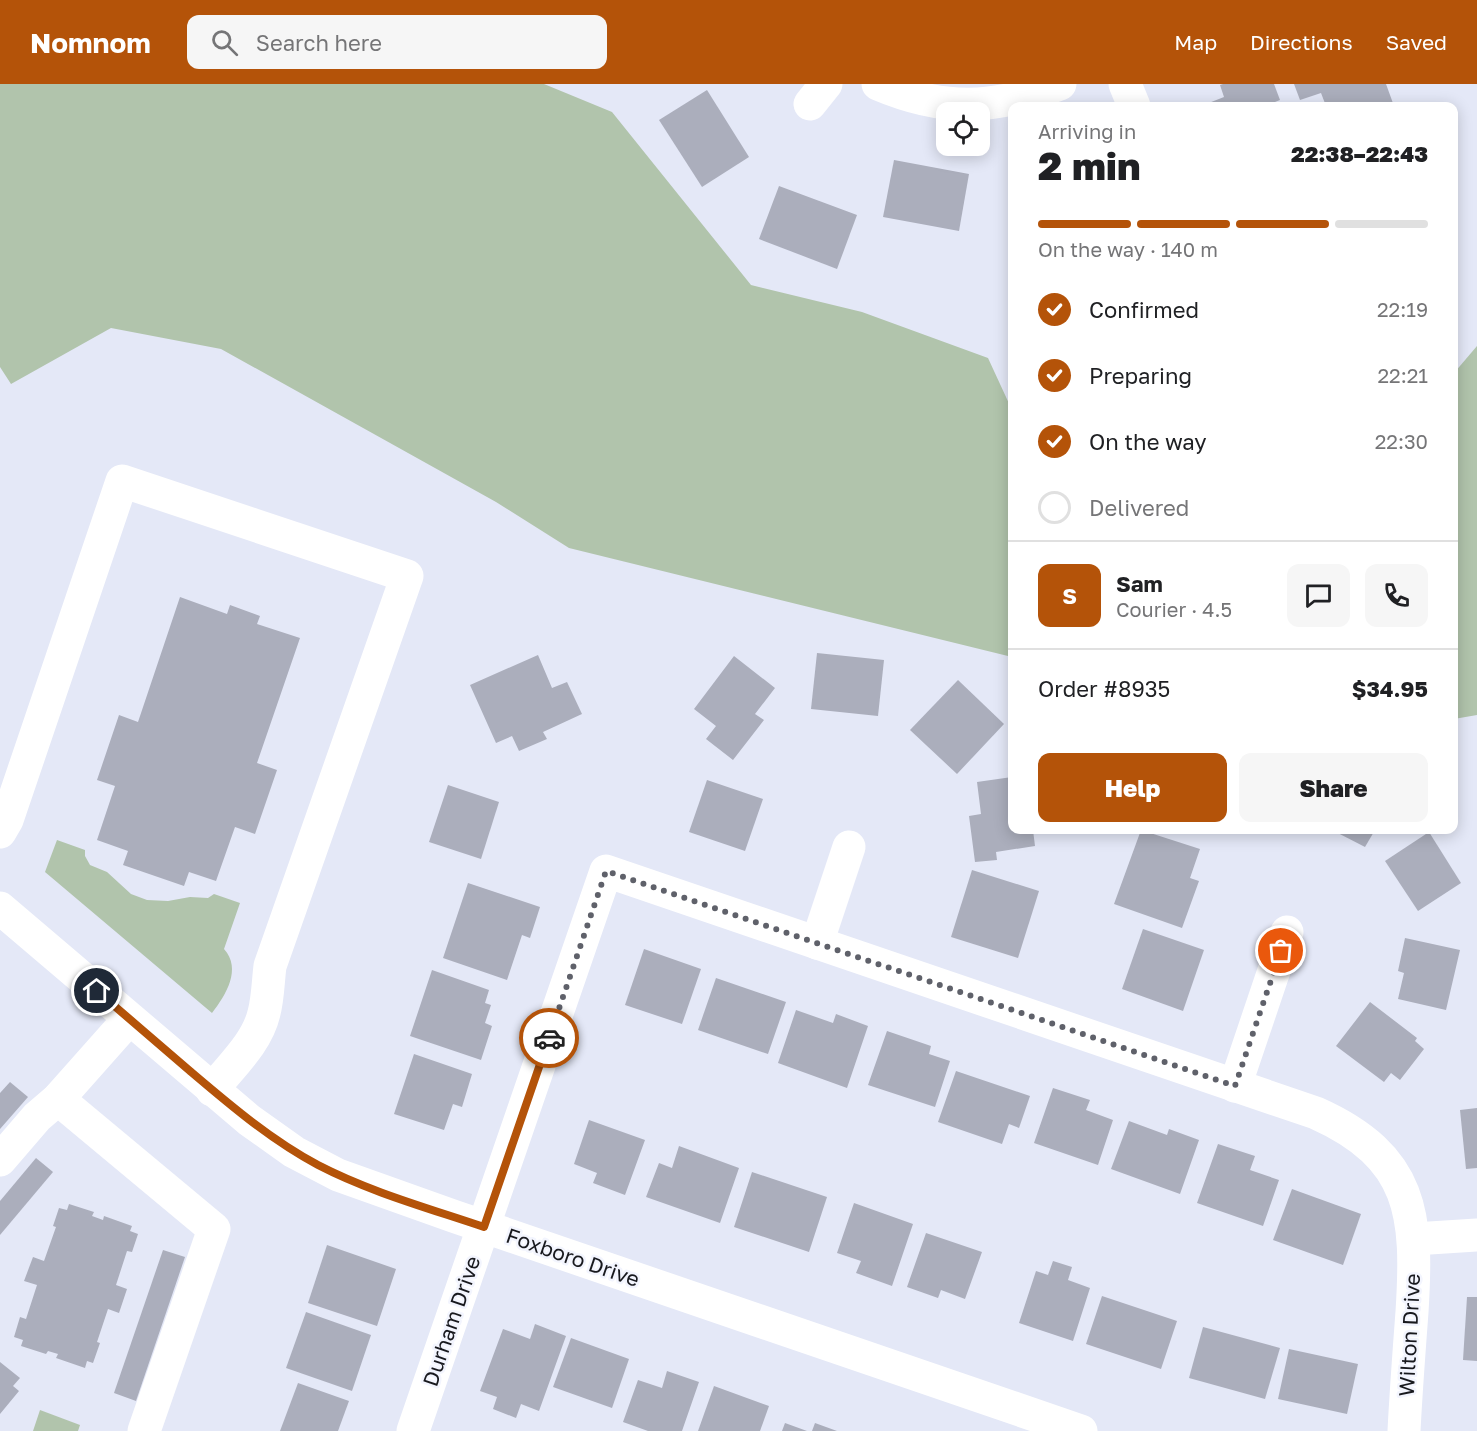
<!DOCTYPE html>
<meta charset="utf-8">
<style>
body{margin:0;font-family:"Golos Text",sans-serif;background:#f6f6f6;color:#202124;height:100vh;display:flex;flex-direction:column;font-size:22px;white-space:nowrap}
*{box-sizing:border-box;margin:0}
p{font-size:20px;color:#757577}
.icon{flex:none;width:33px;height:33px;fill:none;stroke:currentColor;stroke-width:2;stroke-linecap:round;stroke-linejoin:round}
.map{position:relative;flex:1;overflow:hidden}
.panel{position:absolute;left:1008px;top:18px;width:450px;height:732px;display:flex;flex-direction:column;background:#fff;border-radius:12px;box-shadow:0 3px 15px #0003}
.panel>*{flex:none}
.fabs{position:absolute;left:936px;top:18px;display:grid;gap:12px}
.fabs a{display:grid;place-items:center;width:54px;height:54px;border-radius:12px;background:#fff;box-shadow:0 3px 15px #0003;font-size:30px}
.pin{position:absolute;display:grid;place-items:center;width:51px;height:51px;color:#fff;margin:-26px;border:3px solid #fff;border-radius:50%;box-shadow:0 2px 6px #0007}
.courier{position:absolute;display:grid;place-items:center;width:60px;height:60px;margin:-30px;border:4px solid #b45309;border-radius:50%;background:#fff;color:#222;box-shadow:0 2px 8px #0007}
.head em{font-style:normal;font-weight:800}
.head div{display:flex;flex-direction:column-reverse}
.head{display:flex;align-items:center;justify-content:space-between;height:102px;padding:0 30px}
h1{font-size:39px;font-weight:800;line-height:45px}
.bar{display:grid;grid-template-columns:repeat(4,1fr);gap:9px 6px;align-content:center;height:72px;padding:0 30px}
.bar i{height:8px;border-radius:4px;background:#e0e0e0}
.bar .on{background:#b45309}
.bar p{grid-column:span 4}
.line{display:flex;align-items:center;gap:15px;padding:0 30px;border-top:2px solid #e0e0e0}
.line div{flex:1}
.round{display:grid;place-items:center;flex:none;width:63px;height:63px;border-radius:12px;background:#f6f6f6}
ol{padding:0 30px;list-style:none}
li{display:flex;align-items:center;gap:18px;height:66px}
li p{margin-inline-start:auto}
li .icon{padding:6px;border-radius:50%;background:#b45309;color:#fff;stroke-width:4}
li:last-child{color:#757577}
li i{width:33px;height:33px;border:3px solid #e0e0e0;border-radius:50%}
.cta{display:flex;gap:12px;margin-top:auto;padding:12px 30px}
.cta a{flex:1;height:69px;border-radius:12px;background:#b45309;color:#fff;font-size:24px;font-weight:800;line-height:69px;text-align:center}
.cta a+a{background:#f6f6f6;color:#202124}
header{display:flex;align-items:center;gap:36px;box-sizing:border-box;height:84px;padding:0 30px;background:#b45309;color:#fff}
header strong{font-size:28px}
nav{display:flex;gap:33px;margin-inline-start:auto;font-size:21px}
.search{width:420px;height:54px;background:#f6f6f6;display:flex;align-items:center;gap:15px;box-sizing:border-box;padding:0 21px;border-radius:12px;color:#757577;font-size:22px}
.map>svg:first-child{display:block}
</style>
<header>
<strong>Nomnom</strong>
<div class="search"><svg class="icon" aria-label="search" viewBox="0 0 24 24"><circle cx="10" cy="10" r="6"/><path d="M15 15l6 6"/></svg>Search here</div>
<nav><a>Map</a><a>Directions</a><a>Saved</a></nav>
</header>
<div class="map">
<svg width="1477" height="1347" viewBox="0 0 1477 1347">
<rect width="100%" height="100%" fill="#e4e8f7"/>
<g fill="#b1c4ac">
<path d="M 0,0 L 544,0 L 612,28 L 751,201 L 862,228 L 988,274 L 1012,326 L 1012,573 L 569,464 L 496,418 L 221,265 L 111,244 L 11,300 L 0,283 Z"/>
<path d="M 1477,262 L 1477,631 L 1454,635 L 1454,289 Z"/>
<path d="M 57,756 L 85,766 L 85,772 L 90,781 L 107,788 L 131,810 L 147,816 L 168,817 L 190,813 L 208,814 L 214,810 L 240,819 L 224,865 C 242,885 226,911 212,929 L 45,788 Z"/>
<path d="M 40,1326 L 80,1341 L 78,1347 L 33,1347 Z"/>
</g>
<g fill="#abaebc">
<path d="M 1223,0 L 1274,0 L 1280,16 L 1265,22 L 1201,22 L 1224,13 L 1220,1 Z"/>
<path d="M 1294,0 L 1386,0 L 1394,22 L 1326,22 L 1321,9 L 1300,16 Z"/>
<path d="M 707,6 L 749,73 L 702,103 L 659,36 Z"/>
<path d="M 894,76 L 969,90 L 959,147 L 883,133 Z"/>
<path d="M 779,102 L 857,131 L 837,185 L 759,155 Z"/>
<path d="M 180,513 L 227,530 L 230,521 L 260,532 L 257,540 L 300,554 L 257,679 L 277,686 L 255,750 L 235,743 L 216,797 L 189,788 L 184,802 L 123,781 L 128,767 L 97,756 L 115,702 L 97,696 L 119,631 L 138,638 Z"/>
<path d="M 817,569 L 884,576 L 878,632 L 811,625 Z"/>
<path d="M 538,571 L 552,604 L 567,598 L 582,630 L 543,648 L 547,655 L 519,667 L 512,652 L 496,659 L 470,601 Z"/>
<path d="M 734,572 L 775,604 L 755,630 L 764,636 L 733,676 L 706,655 L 716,642 L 694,625 Z"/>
<path d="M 958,596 L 1004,640 L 957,690 L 910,646 Z"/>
<path d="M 1012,693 L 1012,746 L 1033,746 L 1035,762 L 996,768 L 997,776 L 975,778 L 969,732 L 981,730 L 977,698 Z"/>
<path d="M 707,696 L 763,715 L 745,767 L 689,748 Z"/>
<path d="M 448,701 L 499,718 L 481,775 L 429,758 Z"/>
<path d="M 1141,746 L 1200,765 L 1190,794 L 1199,797 L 1182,844 L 1114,820 Z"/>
<path d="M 1332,746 L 1375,746 L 1365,763 Z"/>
<path d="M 1429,748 L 1461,799 L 1418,827 L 1385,777 Z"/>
<path d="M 972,786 L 1039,807 L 1018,874 L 951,853 Z"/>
<path d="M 468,799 L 540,823 L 530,854 L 522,851 L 507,896 L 443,874 Z"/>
<path d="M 1143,845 L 1204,866 L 1183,927 L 1122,905 Z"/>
<path d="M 1405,854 L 1460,866 L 1446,926 L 1398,915 L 1404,889 L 1398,887 Z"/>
<path d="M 644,865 L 701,885 L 682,940 L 625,921 Z"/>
<path d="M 432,886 L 489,906 L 485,919 L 491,921 L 485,939 L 492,942 L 481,976 L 410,952 Z"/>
<path d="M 716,894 L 786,918 L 768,970 L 698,946 Z"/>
<path d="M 1370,918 L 1417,954 L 1415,957 L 1424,965 L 1400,996 L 1391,989 L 1384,998 L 1336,962 Z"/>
<path d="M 796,926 L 833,939 L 836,930 L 868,942 L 847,1004 L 778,979 Z"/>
<path d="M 887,947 L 931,962 L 929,970 L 950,977 L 935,1023 L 868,1001 Z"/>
<path d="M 414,970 L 472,990 L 462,1023 L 453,1020 L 444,1046 L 394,1030 Z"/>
<path d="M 956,987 L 1030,1012 L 1019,1044 L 1009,1040 L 1002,1060 L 938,1038 Z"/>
<path d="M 10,998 L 28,1013 L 0,1045 L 0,1009 Z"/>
<path d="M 1053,1004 L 1090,1016 L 1086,1026 L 1113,1036 L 1098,1081 L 1034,1059 Z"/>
<path d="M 1477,1024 L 1477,1084 L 1466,1085 L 1460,1026 Z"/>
<path d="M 589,1036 L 645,1056 L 625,1111 L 593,1099 L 597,1089 L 574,1080 Z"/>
<path d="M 1129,1037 L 1167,1051 L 1169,1045 L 1199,1056 L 1180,1110 L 1111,1085 Z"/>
<path d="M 1218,1060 L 1255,1072 L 1250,1086 L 1279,1096 L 1263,1142 L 1197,1119 Z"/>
<path d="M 679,1062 L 739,1084 L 720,1139 L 646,1113 L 659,1079 L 672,1084 Z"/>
<path d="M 36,1074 L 53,1088 L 0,1151 L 0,1117 Z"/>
<path d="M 752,1088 L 827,1113 L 809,1168 L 734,1143 Z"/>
<path d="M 1292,1105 L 1361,1130 L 1343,1181 L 1273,1156 Z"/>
<path d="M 854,1119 L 913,1140 L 892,1202 L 856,1189 L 861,1177 L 837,1169 Z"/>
<path d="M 69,1120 L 94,1128 L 92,1132 L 103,1136 L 104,1132 L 132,1142 L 130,1147 L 138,1150 L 132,1168 L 127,1167 L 116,1201 L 127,1205 L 119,1229 L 108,1225 L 97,1258 L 100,1259 L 93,1279 L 87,1277 L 85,1284 L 56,1274 L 58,1270 L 48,1267 L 46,1270 L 21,1262 L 23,1256 L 14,1253 L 20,1233 L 26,1235 L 37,1201 L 24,1197 L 33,1173 L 44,1177 L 56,1143 L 53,1142 L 59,1124 L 67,1126 Z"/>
<path d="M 926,1149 L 982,1168 L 965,1215 L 941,1206 L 938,1214 L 907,1203 Z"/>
<path d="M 327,1161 L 396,1185 L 377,1242 L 308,1219 Z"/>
<path d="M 163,1166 L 185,1173 L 136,1317 L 114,1309 Z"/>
<path d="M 1053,1177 L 1072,1183 L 1068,1196 L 1090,1204 L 1073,1257 L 1019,1239 L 1036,1187 L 1048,1191 Z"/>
<path d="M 1102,1212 L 1177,1237 L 1161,1285 L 1086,1260 Z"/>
<path d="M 1467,1213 L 1477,1213 L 1477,1277 L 1463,1276 Z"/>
<path d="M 306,1228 L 371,1251 L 352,1307 L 286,1284 Z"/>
<path d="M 535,1240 L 566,1252 L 539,1327 L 521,1320 L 516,1334 L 493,1325 L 497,1313 L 480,1307 L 503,1245 L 530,1255 Z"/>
<path d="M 1203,1243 L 1280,1264 L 1265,1315 L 1189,1294 Z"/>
<path d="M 571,1254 L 629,1275 L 612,1324 L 553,1303 Z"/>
<path d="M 1289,1265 L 1358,1280 L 1347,1330 L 1278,1315 Z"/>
<path d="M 0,1278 L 20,1294 L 13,1302 L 19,1307 L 0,1330 Z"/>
<path d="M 667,1287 L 699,1298 L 682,1347 L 648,1347 L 623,1338 L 638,1296 L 662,1304 Z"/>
<path d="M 298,1299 L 349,1317 L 338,1347 L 280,1347 Z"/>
<path d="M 714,1302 L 769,1322 L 760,1347 L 698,1347 Z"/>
<path d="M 785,1339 L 807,1347 L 782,1347 Z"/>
<path d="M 815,1339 L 837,1347 L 812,1347 Z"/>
</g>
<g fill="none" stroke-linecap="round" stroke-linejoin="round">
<g stroke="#fff" stroke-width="33">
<path d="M 878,0 C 944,28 994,26 1060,0"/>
<path d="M 1125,0 L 1134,22"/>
<path d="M 810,20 L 826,0"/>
<path d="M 0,748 L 7,736 L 122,397 L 407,492 L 270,882 C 268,898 268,914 264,929 C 257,959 231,982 212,1006"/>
<path d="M 0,824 L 249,1036 L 294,1068 L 338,1091 L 453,1132 L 1081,1347"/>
<path d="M 817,859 L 849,763"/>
<path d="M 1235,1002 L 1287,848"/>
<path d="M 58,1015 L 214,1145 L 144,1347"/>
<path d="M 0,1076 L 37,1033 L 58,1015 L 129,935"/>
<path d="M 1414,1155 L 1477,1151"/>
<path d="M 413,1347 L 606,787 L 1316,1029 C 1414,1073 1418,1131 1412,1228 C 1409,1268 1406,1307 1404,1347"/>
</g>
</g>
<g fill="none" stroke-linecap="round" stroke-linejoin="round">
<path stroke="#5f616a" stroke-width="6" stroke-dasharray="0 10.8" d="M 549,954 L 606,787 L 1235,1002 L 1281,867"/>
<path stroke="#b45309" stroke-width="8" d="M 97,907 C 128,934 159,960 190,987 C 230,1021 271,1056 318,1081 C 370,1108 428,1124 484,1143 L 549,954"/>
</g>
<g text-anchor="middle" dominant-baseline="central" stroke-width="5" stroke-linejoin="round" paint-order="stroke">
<g font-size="21" fill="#18191e" stroke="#f3f5fe">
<text transform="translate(573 1173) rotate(19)">Foxboro Drive</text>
<text transform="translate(451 1237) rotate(-71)">Durham Drive</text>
<text transform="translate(1409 1251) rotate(-87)">Wilton Drive</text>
</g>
</g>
</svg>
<div class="fabs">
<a><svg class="icon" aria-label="locate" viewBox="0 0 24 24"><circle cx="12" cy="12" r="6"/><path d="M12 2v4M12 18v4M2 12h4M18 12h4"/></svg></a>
</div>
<div class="pin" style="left:1281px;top:867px;background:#ea580c"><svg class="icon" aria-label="bag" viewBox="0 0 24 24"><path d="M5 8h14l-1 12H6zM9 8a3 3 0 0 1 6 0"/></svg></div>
<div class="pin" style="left:97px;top:907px;background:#1f2937"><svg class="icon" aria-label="home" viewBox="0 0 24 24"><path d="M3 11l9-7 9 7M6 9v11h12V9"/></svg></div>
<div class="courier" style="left:549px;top:954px"><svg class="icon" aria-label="car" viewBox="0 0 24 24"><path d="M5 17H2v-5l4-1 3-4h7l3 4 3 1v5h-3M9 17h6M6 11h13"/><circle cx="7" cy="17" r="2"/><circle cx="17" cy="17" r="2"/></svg></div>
<section class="panel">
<div class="head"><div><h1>2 min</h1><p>Arriving in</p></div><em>22:38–22:43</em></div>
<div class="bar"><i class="on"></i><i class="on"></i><i class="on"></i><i></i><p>On the way · 140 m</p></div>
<ol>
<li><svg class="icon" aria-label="check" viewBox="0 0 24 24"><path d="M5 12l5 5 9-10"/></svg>Confirmed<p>22:19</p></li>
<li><svg class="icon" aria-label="check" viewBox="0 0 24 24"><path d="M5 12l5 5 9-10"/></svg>Preparing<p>22:21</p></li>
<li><svg class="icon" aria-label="check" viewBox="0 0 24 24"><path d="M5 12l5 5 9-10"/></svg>On the way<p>22:30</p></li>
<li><i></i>Delivered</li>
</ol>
<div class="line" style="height:108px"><b class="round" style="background:#b45309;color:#fff">S</b><div><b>Sam</b><p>Courier · 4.5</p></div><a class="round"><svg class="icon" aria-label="chat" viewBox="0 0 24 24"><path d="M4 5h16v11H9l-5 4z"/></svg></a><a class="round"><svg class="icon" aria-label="phone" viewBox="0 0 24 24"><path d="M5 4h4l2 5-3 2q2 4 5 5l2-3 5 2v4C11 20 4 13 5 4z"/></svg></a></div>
<div class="line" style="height:78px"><div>Order #8935</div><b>$34.95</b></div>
<div class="cta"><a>Help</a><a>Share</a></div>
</section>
</div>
